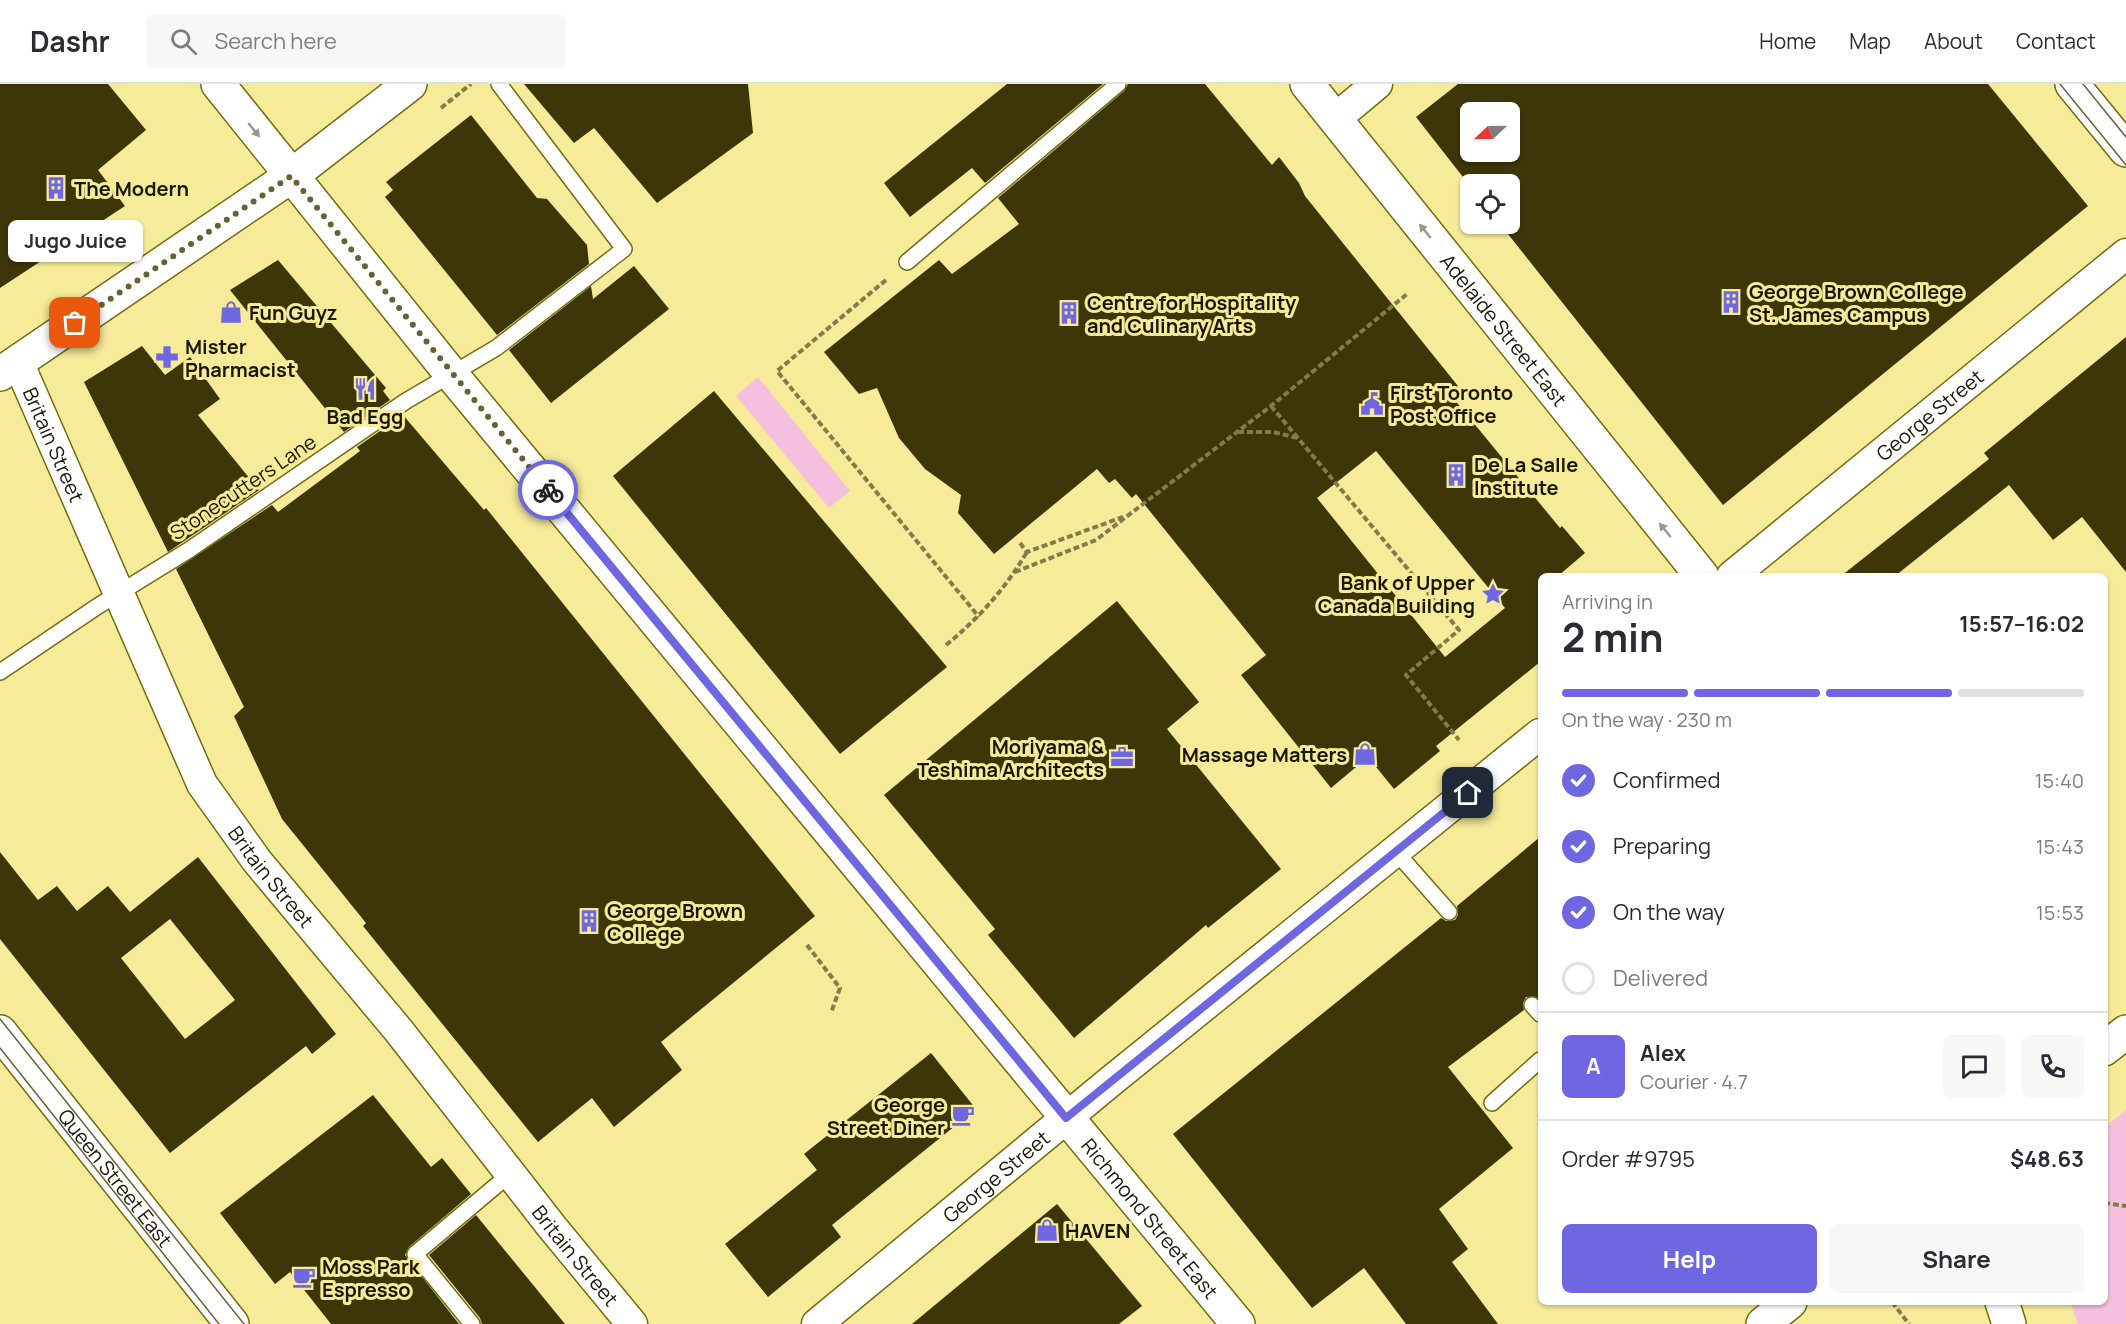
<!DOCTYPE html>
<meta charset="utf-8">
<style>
body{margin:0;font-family:Manrope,sans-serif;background:#f7f7f7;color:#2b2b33;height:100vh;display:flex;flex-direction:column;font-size:22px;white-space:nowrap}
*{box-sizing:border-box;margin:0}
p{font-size:20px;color:#7c7c81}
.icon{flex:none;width:33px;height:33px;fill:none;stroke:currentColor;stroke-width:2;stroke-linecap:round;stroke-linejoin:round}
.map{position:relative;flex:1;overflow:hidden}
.drawer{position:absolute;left:1538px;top:489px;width:570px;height:732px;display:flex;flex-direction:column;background:#fff;border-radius:9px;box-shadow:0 2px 4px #0004}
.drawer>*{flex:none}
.needle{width:39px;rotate:248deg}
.controls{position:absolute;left:1460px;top:18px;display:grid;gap:12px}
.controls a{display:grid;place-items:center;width:60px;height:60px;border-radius:9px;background:#fff;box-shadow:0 2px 4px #0004;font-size:30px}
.pin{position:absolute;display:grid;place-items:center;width:51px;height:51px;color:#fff;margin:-26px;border-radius:12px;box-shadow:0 3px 9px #0006}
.courier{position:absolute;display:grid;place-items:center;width:60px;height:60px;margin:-30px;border:4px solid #6f67e1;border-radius:50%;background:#fff;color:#222;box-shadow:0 2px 8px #0007}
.bubble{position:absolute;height:42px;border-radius:9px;background:#fff;box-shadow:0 2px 4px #0004;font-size:20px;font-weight:700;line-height:42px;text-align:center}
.summary em{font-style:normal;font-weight:700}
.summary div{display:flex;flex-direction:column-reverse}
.summary{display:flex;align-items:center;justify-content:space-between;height:102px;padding:0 24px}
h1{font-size:39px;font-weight:700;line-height:45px}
.bar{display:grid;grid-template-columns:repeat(4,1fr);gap:9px 6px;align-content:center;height:72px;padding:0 24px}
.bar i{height:8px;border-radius:4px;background:#e1e1e2}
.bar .active{background:#6f67e1}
.bar p{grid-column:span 4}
.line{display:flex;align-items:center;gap:15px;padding:0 24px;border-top:2px solid #e1e1e2}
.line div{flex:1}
.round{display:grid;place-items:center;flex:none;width:63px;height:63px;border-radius:9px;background:#f7f7f7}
ol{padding:0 24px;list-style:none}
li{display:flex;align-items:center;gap:18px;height:66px}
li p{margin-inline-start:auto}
li .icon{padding:6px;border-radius:50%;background:#6f67e1;color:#fff;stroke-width:4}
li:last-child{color:#7c7c81}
li i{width:33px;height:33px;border:3px solid #e1e1e2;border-radius:50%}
.cta{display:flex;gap:12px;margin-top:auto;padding:12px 24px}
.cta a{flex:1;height:69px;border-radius:9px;background:#6f67e1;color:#fff;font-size:24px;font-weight:700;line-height:69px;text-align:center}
.cta a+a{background:#f7f7f7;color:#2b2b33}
header{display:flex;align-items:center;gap:36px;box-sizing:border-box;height:84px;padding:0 30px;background:#fff;border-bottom:2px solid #e1e1e2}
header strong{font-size:28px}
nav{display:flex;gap:33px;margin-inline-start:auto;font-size:21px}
.search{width:420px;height:54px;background:#f7f7f7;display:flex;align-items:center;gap:15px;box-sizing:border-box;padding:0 21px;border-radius:9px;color:#7c7c81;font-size:22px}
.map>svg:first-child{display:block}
</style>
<header>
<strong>Dashr</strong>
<div class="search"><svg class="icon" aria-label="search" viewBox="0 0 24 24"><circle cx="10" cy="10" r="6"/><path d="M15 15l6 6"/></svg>Search here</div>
<nav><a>Home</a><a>Map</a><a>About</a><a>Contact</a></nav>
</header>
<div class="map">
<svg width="2126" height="1240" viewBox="0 0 2126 1240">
<rect width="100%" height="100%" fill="#f5eb98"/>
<g fill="#f5c0df">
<path d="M 758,293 L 850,407 L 829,424 L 736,312 Z"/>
<path d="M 2126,1026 L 2126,1240 L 2078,1240 L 2070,1218 L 2104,1218 L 2105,1043 Z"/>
</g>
<g fill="#3c3609" fill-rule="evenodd">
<path d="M 0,0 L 108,0 L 146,46 L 98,86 L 125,122 L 0,204 Z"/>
<path d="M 524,0 L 748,0 L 753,49 L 657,119 L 594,44 L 574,59 Z"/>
<path d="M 1007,0 L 1103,0 L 985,99 L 972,84 L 910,133 L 884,99 Z"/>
<path d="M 1128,0 L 1205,0 L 1272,81 L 1279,73 L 1299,99 L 1305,112 L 1458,302 L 1449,309 L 1560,444 L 1562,442 L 1585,469 L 1558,492 L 1540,492 L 1540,578 L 1436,662 L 1440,667 L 1394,705 L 1368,673 L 1331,704 L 1241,591 L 1266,571 L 1136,410 L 1132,414 L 1115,395 L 1109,399 L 1097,385 L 994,470 L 958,429 L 961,411 L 925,385 L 899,354 L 877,304 L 859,310 L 824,268 L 939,176 L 952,190 L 1019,140 L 998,114 L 1124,7 ZM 1376,367 L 1505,524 L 1445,573 L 1317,414 Z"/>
<path d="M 1458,0 L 1988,0 L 2088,122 L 1723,421 L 1500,140 L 1509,140 L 1509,100 L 1470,102 L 1416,33 ZM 1470,28 L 1509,28 L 1509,68 L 1470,68 Z"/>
<path d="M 471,31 L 537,114 L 547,115 L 587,161 L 589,180 L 497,251 L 385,113 L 393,106 L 386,98 Z"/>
<path d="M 278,176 L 386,304 L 383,307 L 390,316 L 344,348 L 230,206 Z"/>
<path d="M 634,182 L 669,225 L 551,319 L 509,266 L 591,202 L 593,215 Z"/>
<path d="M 2126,253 L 2126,488 L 2082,433 L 2053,456 L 2009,401 L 1895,492 L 1841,492 L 1989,375 L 1984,369 Z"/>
<path d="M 142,262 L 165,291 L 190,273 L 220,315 L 198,331 L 259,406 L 168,468 L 84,298 Z"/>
<path d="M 714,307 L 947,583 L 840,670 L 613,392 Z"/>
<path d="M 403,331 L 484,426 L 486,424 L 815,832 L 661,958 L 682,986 L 614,1043 L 592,1014 L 538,1058 L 363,842 L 366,839 L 282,735 L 234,632 L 244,623 L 176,485 L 272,421 L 278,428 L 360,367 L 357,363 Z"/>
<path d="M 1117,517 L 1199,618 L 1167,645 L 1281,785 L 1208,844 L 1206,841 L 1074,954 L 988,851 L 995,845 L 884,711 Z"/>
<path d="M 1540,753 L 1540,914 L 1526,913 L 1523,919 L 1524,926 L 1448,983 L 1513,1064 L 1439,1125 L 1468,1165 L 1452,1178 L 1498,1240 L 1406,1240 L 1364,1184 L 1312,1224 L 1173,1050 L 1441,834 L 1446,837 L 1455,836 L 1458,831 L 1457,822 Z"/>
<path d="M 0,768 L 38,816 L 57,802 L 77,827 L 108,802 L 130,828 L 198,773 L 336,950 L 312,970 L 306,962 L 170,1069 L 0,855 ZM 170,835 L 235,916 L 185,955 L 121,874 Z"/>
<path d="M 931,969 L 976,1025 L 832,1141 L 841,1153 L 768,1213 L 725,1160 L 817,1086 L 804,1070 Z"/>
<path d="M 373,1011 L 431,1083 L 442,1074 L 471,1110 L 409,1163 L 405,1171 L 459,1240 L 331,1240 L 290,1188 L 275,1200 L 220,1129 Z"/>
<path d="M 1057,1120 L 1142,1222 L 1119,1240 L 912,1240 Z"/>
<path d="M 476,1131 L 565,1240 L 482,1240 L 480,1234 L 429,1171 Z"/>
</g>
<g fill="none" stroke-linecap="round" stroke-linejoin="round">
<g stroke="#756b0f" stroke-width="18">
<g id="service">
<path d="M 907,178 L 1118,0"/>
<path d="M 0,588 L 98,522 L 189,466 L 406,317 L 496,264 L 624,165 L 499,0"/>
<path d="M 1396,768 L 1449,828"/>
<path d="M 1532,921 L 1540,930"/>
<path d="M 1492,1019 L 1540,976"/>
<path d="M 472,1240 L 415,1170 L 510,1090"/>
</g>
</g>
<g stroke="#756b0f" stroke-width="33">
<g id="minor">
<path d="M 1335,35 L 1377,0"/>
<path id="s1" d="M 18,278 L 202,700 L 257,777 L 399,947 L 552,1143 L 632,1240"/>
<path id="s2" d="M 1732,492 L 2126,170"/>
<path id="s3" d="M 817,1240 L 1111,997 L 1540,650"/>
</g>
</g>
<g stroke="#756b0f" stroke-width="36">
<path id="tertiary" d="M 0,290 L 291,92 L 410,0"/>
</g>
<g stroke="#756b0f" stroke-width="36">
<g id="secondary">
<path id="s4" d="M 218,0 L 451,290 L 1238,1240"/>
<path id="s5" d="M 1307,0 L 1702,492"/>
<path d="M 2072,0 L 2126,66"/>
<path id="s6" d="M 0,948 L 232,1240"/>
<path d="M 2104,965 L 2126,948"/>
<path d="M 2002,1218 L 2009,1240"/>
<path d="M 1763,1240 L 1790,1218"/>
</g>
</g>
<g stroke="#837c49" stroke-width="4" stroke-dasharray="6 3" stroke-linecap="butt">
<path d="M 441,24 L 471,0"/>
<path d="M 886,196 L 777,287 L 979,533"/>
<path d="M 1271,322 L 1459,546 L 1406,591 L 1459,656"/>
<path d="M 1238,348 L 1273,348 L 1298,354"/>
<path d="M 1020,459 L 1027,468 L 1123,433"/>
<path d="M 1015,488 L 1096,456 L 1271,322 L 1407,210"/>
<path d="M 946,561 C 979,534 1005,505 1027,468"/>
<path d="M 807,861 L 840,904 L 831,929"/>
<path d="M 2104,1119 L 2126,1122"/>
<path d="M 1892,1218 L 1909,1240"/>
</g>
<use href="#service" stroke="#fff" stroke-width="15"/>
<use href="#minor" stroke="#fff" stroke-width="30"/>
<use href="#tertiary" stroke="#fff" stroke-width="33"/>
<use href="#secondary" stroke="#fff" stroke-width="33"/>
<g stroke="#696337" stroke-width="1.5">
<path d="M 2060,0 L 2126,81"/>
<path d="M 2083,0 L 2126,53"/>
<path d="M 0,935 L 244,1240"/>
<path d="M 0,964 L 219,1240"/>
</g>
</g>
<defs><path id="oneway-solid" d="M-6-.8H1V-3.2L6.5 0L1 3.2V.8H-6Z" transform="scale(1.5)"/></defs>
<g fill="#98978c">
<use href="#oneway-solid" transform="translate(254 46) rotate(51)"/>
<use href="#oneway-solid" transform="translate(1425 147) rotate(-129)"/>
<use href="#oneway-solid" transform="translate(1665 446) rotate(-129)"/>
</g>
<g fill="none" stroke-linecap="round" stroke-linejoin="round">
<path stroke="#676135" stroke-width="6" stroke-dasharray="0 10.8" d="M 75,239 L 291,92 L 548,406"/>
<path stroke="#6f67e1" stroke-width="8" d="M 548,406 L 1066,1034 L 1468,709"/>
</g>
<defs>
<g id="building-bare" transform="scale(1.8)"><path d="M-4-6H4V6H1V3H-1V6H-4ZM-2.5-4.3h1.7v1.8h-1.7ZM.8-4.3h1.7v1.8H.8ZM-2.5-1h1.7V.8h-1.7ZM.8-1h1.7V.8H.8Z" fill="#6f67e1" stroke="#f5eb98" stroke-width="2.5" paint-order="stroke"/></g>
<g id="shop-bare" transform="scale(1.8)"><path d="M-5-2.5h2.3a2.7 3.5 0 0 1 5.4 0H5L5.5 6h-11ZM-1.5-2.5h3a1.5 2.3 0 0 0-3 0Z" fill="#6f67e1" stroke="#f5eb98" stroke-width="2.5" paint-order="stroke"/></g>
<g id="pharmacy-bare" transform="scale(1.8)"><path d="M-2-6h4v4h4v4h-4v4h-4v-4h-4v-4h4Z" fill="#6f67e1" stroke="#f5eb98" stroke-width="2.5" paint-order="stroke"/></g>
<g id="restaurant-bare" transform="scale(1.8)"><path d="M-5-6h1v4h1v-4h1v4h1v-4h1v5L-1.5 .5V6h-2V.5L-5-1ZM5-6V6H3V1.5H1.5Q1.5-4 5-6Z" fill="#6f67e1" stroke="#f5eb98" stroke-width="2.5" paint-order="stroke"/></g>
<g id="civic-bare" transform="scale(1.8)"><path d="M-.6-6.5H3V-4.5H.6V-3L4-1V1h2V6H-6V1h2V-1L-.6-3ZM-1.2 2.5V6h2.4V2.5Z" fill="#6f67e1" stroke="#f5eb98" stroke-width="2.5" paint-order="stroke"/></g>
<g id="sight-bare" transform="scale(1.8)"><path d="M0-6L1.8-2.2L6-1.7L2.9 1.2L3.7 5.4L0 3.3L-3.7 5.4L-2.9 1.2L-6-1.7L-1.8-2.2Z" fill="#6f67e1" stroke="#f5eb98" stroke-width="2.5" paint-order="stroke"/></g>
<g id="office-bare" transform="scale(1.8)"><path d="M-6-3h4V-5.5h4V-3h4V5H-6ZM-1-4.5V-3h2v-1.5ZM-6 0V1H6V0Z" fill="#6f67e1" stroke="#f5eb98" stroke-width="2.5" paint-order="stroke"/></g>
<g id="cafe-bare" transform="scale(1.8)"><path d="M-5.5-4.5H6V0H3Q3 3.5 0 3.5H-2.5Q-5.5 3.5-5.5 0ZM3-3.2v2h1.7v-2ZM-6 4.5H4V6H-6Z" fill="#6f67e1" stroke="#f5eb98" stroke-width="2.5" paint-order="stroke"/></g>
</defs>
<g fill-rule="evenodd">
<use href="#building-bare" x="56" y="104"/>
<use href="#building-bare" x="1731" y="218"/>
<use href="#shop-bare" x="231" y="228"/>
<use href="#building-bare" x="1069" y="229"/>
<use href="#pharmacy-bare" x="167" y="273"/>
<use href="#restaurant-bare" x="365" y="305"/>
<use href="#civic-bare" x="1372" y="320"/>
<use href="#building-bare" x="1456" y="391"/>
<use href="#sight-bare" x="1493" y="510"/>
<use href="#shop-bare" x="1365" y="670"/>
<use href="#office-bare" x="1122" y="673"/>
<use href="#building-bare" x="589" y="837"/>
<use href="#cafe-bare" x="963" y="1031"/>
<use href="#shop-bare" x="1047" y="1146"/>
<use href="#cafe-bare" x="304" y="1193"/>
</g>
<g text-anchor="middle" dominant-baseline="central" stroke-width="6" stroke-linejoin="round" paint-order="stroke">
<g font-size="20" font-weight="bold" fill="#1a1700" stroke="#f5eb98" text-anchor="start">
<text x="74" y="104">The Modern</text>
<text x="1749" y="207">George Brown College<tspan x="1749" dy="23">St. James Campus</tspan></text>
<text x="1087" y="218">Centre for Hospitality<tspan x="1087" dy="23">and Culinary Arts</tspan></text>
<text x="249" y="228">Fun Guyz</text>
<text x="185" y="262">Mister<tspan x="185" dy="23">Pharmacist</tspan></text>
<text x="1390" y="308">First Toronto<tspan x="1390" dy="23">Post Office</tspan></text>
<text x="365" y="332" text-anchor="middle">Bad Egg</text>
<text x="1474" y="380">De La Salle<tspan x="1474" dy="23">Institute</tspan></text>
<text x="1475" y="498" text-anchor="end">Bank of Upper<tspan x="1475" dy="23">Canada Building</tspan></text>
<text x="1104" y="662" text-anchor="end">Moriyama &amp;<tspan x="1104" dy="23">Teshima Architects</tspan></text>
<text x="1347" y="670" text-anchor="end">Massage Matters</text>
<text x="607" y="826">George Brown<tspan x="607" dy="23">College</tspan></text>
<text x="945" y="1020" text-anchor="end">George<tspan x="945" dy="23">Street Diner</tspan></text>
<text x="1065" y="1146">HAVEN</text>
<text x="322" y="1182">Moss Park<tspan x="322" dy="23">Espresso</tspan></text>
</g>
<g font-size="20" fill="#1a1700" stroke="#f5eb98">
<text stroke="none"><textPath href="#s5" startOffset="315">Adelaide Street East</textPath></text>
<text stroke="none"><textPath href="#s2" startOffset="255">George Street</textPath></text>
<text stroke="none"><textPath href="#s1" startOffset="90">Britain Street</textPath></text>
<text transform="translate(243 403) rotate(-34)">Stonecutters Lane</text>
<text stroke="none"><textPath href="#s1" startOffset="576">Britain Street</textPath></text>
<text stroke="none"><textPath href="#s3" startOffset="232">George Street</textPath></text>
<text stroke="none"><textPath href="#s6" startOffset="186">Queen Street East</textPath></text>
<text stroke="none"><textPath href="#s4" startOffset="1468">Richmond Street East</textPath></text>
<text stroke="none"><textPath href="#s1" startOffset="1062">Britain Street</textPath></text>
</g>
</g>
</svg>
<div class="controls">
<a><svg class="needle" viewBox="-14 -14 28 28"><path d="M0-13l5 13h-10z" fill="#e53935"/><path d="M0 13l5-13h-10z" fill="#7c7c81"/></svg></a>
<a><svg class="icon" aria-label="locate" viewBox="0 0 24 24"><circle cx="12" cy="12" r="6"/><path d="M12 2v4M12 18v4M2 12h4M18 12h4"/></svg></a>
</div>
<div class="pin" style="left:75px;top:239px;background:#ea580c"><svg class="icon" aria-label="bag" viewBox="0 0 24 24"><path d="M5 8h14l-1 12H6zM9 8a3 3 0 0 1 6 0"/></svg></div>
<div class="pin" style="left:1468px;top:709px;background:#1f2937"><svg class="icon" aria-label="home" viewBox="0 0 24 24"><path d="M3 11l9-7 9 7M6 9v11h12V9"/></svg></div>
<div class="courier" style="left:548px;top:406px"><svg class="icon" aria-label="bike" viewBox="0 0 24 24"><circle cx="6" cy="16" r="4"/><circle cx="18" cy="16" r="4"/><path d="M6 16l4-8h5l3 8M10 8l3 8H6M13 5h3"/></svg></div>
<div class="bubble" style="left:8px;top:136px;width:135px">Jugo Juice</div>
<section class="drawer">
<div class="summary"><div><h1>2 min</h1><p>Arriving in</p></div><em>15:57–16:02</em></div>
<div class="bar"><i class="active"></i><i class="active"></i><i class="active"></i><i></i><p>On the way · 230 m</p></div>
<ol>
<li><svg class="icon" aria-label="check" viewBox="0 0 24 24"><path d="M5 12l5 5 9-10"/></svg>Confirmed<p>15:40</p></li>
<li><svg class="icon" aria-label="check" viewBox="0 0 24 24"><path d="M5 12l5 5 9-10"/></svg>Preparing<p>15:43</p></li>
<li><svg class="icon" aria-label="check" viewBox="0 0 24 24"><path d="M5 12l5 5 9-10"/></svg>On the way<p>15:53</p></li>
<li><i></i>Delivered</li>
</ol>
<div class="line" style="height:108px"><b class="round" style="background:#6f67e1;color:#fff">A</b><div><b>Alex</b><p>Courier · 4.7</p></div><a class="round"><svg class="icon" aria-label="chat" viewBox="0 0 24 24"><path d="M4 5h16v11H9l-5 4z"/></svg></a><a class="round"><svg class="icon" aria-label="phone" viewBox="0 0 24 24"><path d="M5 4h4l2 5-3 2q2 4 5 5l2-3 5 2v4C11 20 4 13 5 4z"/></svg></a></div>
<div class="line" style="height:78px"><div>Order #9795</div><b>$48.63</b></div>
<div class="cta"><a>Help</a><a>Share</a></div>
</section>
</div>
